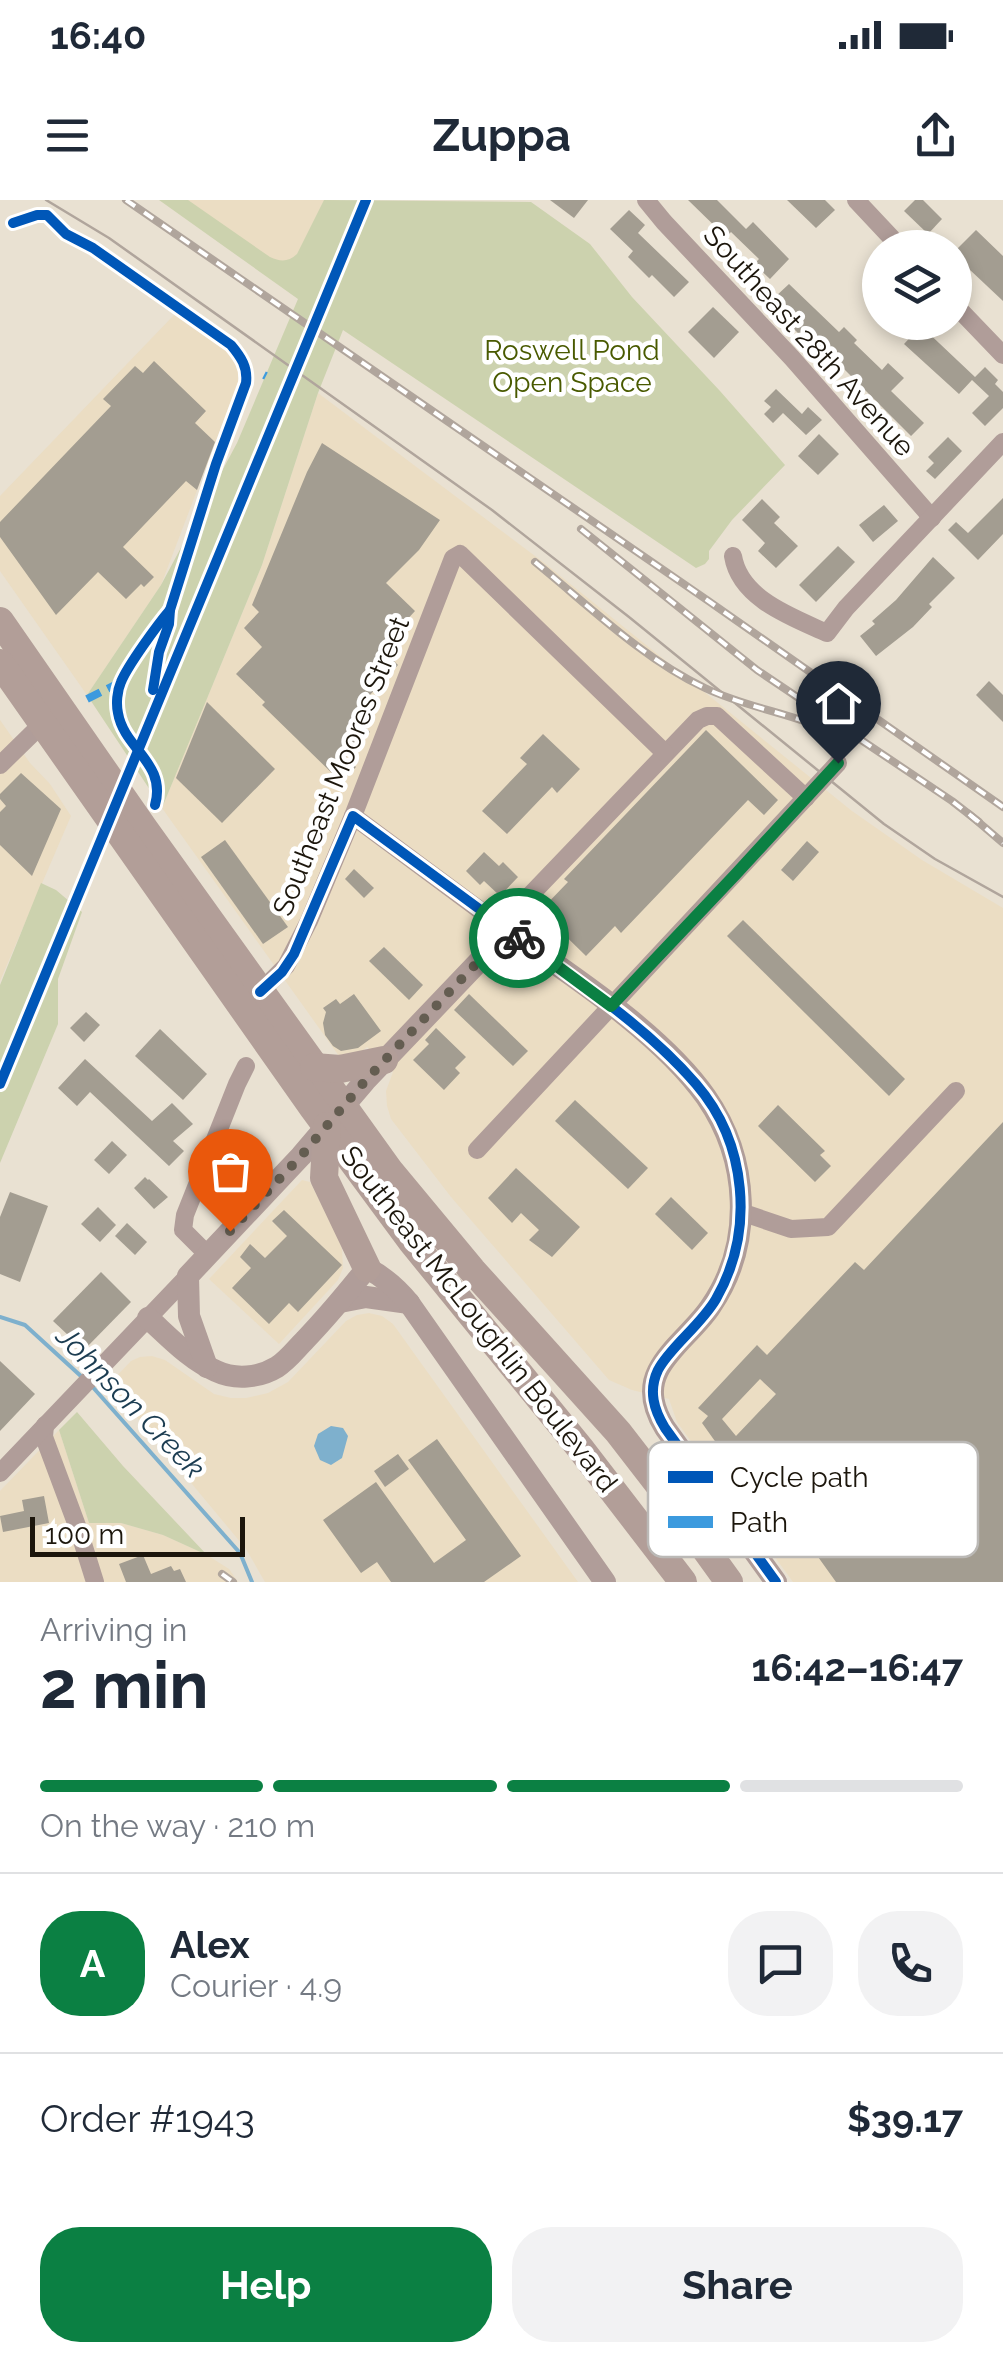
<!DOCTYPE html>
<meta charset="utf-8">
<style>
body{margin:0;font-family:Raleway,sans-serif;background:#f2f2f3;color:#1f2937;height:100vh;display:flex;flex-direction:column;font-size:38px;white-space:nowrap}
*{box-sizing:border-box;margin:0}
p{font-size:32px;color:#747a83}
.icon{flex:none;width:55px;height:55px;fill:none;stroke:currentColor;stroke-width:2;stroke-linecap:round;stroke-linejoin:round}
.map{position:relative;height:1382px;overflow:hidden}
.sheet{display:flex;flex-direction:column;background:#fff;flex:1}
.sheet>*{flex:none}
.fabs{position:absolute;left:862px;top:30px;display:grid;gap:20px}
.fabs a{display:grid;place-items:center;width:110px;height:110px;border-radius:50%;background:#fff;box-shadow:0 5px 15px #0003;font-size:50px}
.scale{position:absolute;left:30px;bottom:25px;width:215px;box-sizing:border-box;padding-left:10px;border:5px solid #1c160c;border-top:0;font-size:28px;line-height:35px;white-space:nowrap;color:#1c160c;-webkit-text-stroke:8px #fff;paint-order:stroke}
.pin{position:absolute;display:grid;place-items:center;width:85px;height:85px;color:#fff;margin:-102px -42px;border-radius:50% 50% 50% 0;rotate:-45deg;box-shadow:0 0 10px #0007}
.pin .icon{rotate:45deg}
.courier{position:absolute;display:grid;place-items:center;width:100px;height:100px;margin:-50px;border:8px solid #0b8043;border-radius:50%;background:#fff;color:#222;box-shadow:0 2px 12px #0007}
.summary em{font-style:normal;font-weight:700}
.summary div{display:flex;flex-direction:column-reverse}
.summary{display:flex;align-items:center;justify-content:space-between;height:170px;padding:0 40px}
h1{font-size:65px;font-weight:700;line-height:75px}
.bar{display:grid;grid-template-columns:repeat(4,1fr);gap:15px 10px;align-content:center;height:120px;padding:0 40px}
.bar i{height:12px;border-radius:8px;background:#e0e1e3}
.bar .current{background:#0b8043}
.bar p{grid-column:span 4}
.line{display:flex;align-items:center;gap:25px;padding:0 40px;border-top:2px solid #e0e1e3}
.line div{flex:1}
.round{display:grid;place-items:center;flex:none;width:105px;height:105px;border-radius:40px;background:#f2f2f3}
.action{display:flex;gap:20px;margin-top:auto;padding:20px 40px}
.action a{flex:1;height:115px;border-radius:40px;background:#0b8043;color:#fff;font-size:40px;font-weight:700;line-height:115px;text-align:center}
.action a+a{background:#f2f2f3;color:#1f2937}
.status{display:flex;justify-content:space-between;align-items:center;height:70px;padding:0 50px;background:#fff;direction:ltr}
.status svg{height:28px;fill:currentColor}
header{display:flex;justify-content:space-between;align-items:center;height:130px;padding:0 40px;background:#fff;font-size:45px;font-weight:700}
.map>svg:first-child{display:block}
</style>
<div class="status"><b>16:40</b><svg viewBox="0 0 49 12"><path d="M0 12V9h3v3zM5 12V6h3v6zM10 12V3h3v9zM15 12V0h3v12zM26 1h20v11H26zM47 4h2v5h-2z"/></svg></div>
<header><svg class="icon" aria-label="menu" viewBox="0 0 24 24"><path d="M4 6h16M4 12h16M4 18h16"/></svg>Zuppa<svg class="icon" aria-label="share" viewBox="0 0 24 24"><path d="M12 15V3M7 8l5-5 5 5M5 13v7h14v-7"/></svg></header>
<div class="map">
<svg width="1003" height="1382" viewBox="0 0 1003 1382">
<rect width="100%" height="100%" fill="#e9e1d2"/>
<g fill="#ebddc3">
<path d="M 181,0 L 339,0 L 303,86 Z"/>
<path d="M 174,115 L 225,150 L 234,159 L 238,170 L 238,183 L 161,385 L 87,495 L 0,371 L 0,296 Z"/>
<path d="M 318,193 L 543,362 L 852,611 L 922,660 L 1003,708 L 1003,1382 L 793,1382 L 677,1222 L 669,1199 L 632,1190 L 609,1180 L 451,997 L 391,919 L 387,906 L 386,891 L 393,872 L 367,847 L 361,852 L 339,856 L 334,849 L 162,608 L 262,365 Z"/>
<path d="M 0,520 L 30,563 L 50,584 L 71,616 L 0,781 Z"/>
<path d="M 302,980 L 310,982 L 337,1035 L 342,1049 L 343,1068 L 338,1080 L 279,1144 L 209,1079 Z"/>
<path d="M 369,1113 L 382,1116 L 393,1124 L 578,1382 L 265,1382 L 246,1349 L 109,1184 L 131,1161 L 140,1157 L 152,1156 L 165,1160 L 214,1194 L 231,1198 L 246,1198 L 268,1193 L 288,1182 L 346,1121 L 357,1115 Z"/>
<path d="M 59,1230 L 89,1323 L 121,1323 L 163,1335 L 207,1355 L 229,1369 L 238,1382 L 0,1382 L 0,1291 Z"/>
</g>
<g fill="#ccd2ae">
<path d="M 159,0 L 188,0 L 270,57 C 281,62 288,62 297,54 L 324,0 L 531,2 L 590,44 L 632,97 L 720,191 L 785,265 L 732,320 L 709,351 L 709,359 L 705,364 L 696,368 L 343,130 L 318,193 L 262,365 L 162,608 L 87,495 L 161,385 L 237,243 L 298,99 Z"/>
<path d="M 41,683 L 56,690 L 82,712 L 58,779 L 58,824 L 0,963 L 0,785 Z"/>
<path d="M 77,1212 L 123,1266 L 207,1355 L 163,1335 L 121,1323 L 89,1323 L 59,1230 Z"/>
</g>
<path fill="#7eb0cd" d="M 331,1226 L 343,1228 L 348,1236 L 342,1258 L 331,1265 L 320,1260 L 314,1246 L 318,1234 Z"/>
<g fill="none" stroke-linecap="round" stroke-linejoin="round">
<g stroke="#7eb0cd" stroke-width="4">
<path d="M 0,1117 L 25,1125 L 83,1178"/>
<path d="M 90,1184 L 240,1353 L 252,1382"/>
</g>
</g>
<g fill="#a39d91" fill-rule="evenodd">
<path d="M 550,0 L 588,0 L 574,18 Z"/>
<path d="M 688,0 L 717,0 L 746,29 L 753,22 L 789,59 L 770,79 L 754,64 L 759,59 L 731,32 L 726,37 Z"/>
<path d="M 787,0 L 825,0 L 835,10 L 816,28 Z"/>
<path d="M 915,0 L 923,0 L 942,19 L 928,34 L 904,11 Z"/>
<path d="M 629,10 L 645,25 L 638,33 L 689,82 L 674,97 L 652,75 L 649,78 L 628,57 L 633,51 L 610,29 Z"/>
<path d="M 976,30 L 1003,56 L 1003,101 L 969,69 L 967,72 L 955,60 L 955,51 Z"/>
<path d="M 789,84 L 839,132 L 844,127 L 857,140 L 854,143 L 882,170 L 888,163 L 904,178 L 891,191 L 924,223 L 911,236 L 811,136 L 806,141 L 791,126 L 797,119 L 775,97 Z"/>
<path d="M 713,107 L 739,132 L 714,158 L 688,132 Z"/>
<path d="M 921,126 L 975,177 L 985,167 L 998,180 L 995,184 L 1003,192 L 1003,208 L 985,226 L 972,213 L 989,196 L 972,180 L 959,194 L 904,144 Z"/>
<path d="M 154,161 L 206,211 L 195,223 L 215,242 L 197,290 L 186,281 L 123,347 L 154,377 L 144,387 L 141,384 L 126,399 L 98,372 L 56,415 L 0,337 L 0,322 L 111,206 L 103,199 L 135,166 L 143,173 Z"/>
<path d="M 776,189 L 802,214 L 808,207 L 822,220 L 806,235 L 783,213 L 773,223 L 764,214 L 771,207 L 764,201 Z"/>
<path d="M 819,234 L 839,254 L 818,275 L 798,256 Z"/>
<path d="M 948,237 L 962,251 L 935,279 L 926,271 L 934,263 L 928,257 Z"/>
<path d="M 322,243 L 440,320 L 419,350 L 386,383 L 415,411 L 381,448 L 398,465 L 352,514 L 370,532 L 346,557 L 356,567 L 341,582 L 262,505 L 265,502 L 236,474 L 262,447 L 244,428 L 259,412 L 252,405 L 307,272 Z"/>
<path d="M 1003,298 L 1003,334 L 978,360 L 948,330 L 956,322 L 968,333 Z"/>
<path d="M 762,299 L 780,317 L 774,323 L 798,346 L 776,368 L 758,351 L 765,343 L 742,320 Z"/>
<path d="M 884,305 L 898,321 L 873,342 L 859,325 Z"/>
<path d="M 838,346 L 855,362 L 816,402 L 799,385 Z"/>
<path d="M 933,357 L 955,378 L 929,404 L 932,407 L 913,427 L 876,456 L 860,436 L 875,424 L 872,421 L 896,400 Z"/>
<path d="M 989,481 L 1003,495 L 1003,522 L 976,495 Z"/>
<path d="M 207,502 L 275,569 L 222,623 L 176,578 Z"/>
<path d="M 706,530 L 778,600 L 764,615 L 748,600 L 621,733 L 615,726 L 586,756 L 540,711 L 568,682 L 564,679 Z"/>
<path d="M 543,534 L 580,569 L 557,593 L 552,587 L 507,634 L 482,611 L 527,564 L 520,558 Z"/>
<path d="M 21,573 L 61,609 L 32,676 L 0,645 L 0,612 L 6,606 L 0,599 L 0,594 Z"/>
<path d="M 225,640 L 288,727 L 263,744 L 201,657 Z"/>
<path d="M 807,641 L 819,652 L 793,681 L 781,670 Z"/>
<path d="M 484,652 L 499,666 L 503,662 L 518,677 L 500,696 L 484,681 L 480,685 L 466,671 Z"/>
<path d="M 354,669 L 374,688 L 364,698 L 345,679 Z"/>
<path d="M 743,720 L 905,879 L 889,896 L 727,736 Z"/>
<path d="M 384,747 L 423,785 L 409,800 L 369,761 Z"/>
<path d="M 354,794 L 381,831 L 358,848 L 341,851 L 333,846 L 325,835 L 323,823 L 326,812 L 323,808 L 336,799 L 340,804 Z"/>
<path d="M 469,794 L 528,851 L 513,866 L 454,810 Z"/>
<path d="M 86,812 L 100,825 L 84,842 L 70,828 Z"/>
<path d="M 436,828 L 466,857 L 455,868 L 460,873 L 444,890 L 413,860 L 429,844 L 425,840 Z"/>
<path d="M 160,829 L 207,874 L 183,900 L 135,856 Z"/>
<path d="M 85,859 L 152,921 L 172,903 L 193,924 L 173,941 L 184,951 L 169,966 L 90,892 L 77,906 L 58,888 Z"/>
<path d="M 575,900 L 648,968 L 628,989 L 555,921 Z"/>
<path d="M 778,905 L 825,951 L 820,955 L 831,966 L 815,982 L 758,926 Z"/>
<path d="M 1003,922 L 1003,1382 L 836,1382 L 745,1255 L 732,1265 L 702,1223 L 708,1216 L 698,1208 L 757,1145 L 767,1155 L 855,1062 L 864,1070 ZM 760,1179 L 776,1194 L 736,1236 L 722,1219 Z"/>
<path d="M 112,941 L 127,955 L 109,974 L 94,960 Z"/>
<path d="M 516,968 L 580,1027 L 552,1057 L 529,1040 L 539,1030 L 521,1013 L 512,1023 L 488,998 Z"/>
<path d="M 145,977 L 148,980 L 149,979 L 168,997 L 154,1009 L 134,988 Z"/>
<path d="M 10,992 L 48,1006 L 20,1082 L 0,1074 L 0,1017 Z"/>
<path d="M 671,997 L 708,1033 L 692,1050 L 655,1014 Z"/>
<path d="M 98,1007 L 116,1025 L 100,1042 L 81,1024 Z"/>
<path d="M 284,1010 L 342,1065 L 298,1112 L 289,1103 L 269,1124 L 232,1088 L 251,1068 L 240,1057 L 250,1044 L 265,1058 L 287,1036 L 272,1021 Z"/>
<path d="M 127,1023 L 147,1042 L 135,1055 L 115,1036 Z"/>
<path d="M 101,1072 L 131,1102 L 84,1150 L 53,1121 Z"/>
<path d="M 0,1161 L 35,1194 L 0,1231 Z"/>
<path d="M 437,1239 L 521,1356 L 484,1382 L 391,1382 L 377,1362 L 361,1373 L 323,1320 L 376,1282 L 434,1363 L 466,1340 L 408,1260 Z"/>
<path d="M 398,1254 L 409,1269 L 385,1287 L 374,1271 Z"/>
<path d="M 44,1296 L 49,1323 L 3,1332 L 0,1316 L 24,1311 L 22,1300 Z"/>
<path d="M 143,1355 L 151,1374 L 171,1366 L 174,1371 L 180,1369 L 186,1382 L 126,1382 L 119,1364 Z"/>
</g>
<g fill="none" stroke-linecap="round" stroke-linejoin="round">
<g stroke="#b09d99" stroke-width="18">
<path d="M 646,0 L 664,22 L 792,158 L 932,318"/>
<path d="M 856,0 L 901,48"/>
<path d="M 955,105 L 1003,155"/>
<path d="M 733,356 C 740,399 792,417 827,433 L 846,408 L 1003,242"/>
<path d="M 0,565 L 42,524"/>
<path d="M 353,616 L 508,731 L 515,711 L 698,520 L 707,516 L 717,516 L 806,598"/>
<path d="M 260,792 L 286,766 L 309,721 L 353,616 L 453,358 L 460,354 L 665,553"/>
<path d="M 477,950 L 838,563"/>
<path d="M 741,1012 L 791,1029 L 828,1027 L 956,891"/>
<path d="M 208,1055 L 183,1030 L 185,1015 L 237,884 L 246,866"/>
<path d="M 45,1225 L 44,1237 L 79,1331 L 95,1382"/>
<path d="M 0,1273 L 188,1076"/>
</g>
<g stroke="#b09d99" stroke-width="22">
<path d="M 340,1102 L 366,1097 L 409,1103"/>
<path d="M 148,1118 C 168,1136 190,1160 216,1171 C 235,1180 259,1178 277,1167 C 288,1160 296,1149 305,1140 C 327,1117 347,1093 367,1068 C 384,1077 396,1087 409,1103 L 605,1382"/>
<path d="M 207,1167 L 189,1116 L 188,1076 L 301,956 L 365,881 L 508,731 C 572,776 661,833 706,897 C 749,959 754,1043 711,1106 C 697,1128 669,1148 658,1171 C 648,1191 654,1210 665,1228 L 776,1382"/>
</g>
<g stroke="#b29e98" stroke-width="28">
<path d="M 0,421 L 143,627 L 389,970 L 472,1070 L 618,1232 L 659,1285 L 729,1382"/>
<path d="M 0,463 L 313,908 L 412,1042 L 580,1248 L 683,1382"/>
<path d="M 314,867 L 340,869 L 384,860"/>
<path d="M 327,926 L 324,978 L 367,1068"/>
</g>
<path stroke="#b0a59c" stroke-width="2.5" d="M 46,0 L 109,38 L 492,310 L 629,417 L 884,624 L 935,659 L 1003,697"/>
<g stroke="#b0a59c" stroke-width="8">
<g id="rail">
<path d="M 126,0 L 707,400 L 1003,607"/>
<path d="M 581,329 L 757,470 L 952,601 L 979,622"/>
<path d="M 535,362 C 588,405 643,459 705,488 C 747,508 795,514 838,534"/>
<path d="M 969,614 L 1003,643"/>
<path d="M 222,1374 L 233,1382"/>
</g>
</g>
<use href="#rail" stroke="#fff" stroke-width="4" stroke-dasharray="11" stroke-linecap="butt"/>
<g stroke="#3c9ade" stroke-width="8" stroke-dasharray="15 8" stroke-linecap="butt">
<path d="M 264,175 L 266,176"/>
<path d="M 87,499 L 121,482"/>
</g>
<g stroke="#fff" stroke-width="16">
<g id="cycleway">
<path d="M 13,23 L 37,15 L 47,15 L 66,34 L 93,48 L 231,145 C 241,157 248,167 246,183 L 216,264 L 170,410"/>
<path d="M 153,490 L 159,452 L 169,424 L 170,410 C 158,424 128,465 121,482 C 117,491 116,504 118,513 C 124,549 167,563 155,605"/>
<path d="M 260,792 L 282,772 L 294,754 L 353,616 L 611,806 C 641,829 671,855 696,884 C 747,943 755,1031 716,1099 C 701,1125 670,1147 658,1170 C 648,1191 654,1210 665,1228 L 776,1382"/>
<path d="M 0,884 L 366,0"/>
</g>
</g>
<use href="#cycleway" stroke="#0057b8" stroke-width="10"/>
</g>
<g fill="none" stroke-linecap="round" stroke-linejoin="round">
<path stroke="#645d51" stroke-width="10" stroke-dasharray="0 18" d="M 230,1031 L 301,956 L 365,881 L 508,730 L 519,738"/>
<path stroke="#0b8043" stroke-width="12" d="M 519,738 L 611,806 L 735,675 L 838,563"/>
</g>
<g text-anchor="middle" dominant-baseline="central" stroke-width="9" stroke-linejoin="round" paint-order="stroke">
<g font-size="28" fill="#1c160c" stroke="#fff">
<text transform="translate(809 141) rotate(48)">Southeast 28th Avenue</text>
<text transform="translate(341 566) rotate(-68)">Southeast Moores Street</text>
<text transform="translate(479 1119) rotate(52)">Southeast McLoughlin Boulevard</text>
</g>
<g font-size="28" fill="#495a00" stroke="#fff">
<text x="572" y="150">Roswell Pond<tspan x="572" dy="32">Open Space</tspan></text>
</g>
<g font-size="30" font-style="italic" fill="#1b3c51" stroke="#fff">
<text transform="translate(131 1202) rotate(46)">Johnson Creek</text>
</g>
</g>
<rect x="648" y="1242" width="330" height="115" rx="15" fill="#fff" stroke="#bbb9b6" stroke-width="2.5"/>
<rect x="668" y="1271" width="45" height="12" fill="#0057b8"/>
<rect x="668" y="1316" width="45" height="12" fill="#3c9ade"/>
<g font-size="28" fill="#1c160c">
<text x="730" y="1287">Cycle path</text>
<text x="730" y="1332">Path</text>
</g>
</svg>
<div class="fabs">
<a><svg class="icon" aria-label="layers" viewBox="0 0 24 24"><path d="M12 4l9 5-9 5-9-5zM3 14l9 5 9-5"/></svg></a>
</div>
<div class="scale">100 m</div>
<div class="pin" style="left:230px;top:1031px;background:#ea580c"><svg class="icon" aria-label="bag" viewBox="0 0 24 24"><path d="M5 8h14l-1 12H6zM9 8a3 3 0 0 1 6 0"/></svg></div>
<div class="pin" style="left:838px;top:563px;background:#1f2937"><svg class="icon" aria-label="home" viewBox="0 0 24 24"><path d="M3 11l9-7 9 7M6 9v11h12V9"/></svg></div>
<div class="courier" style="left:519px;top:738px"><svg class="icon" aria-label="bike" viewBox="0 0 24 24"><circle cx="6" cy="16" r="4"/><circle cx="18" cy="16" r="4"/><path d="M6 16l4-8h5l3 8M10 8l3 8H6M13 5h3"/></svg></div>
</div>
<section class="sheet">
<div class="summary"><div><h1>2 min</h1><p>Arriving in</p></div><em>16:42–16:47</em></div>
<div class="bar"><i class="current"></i><i class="current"></i><i class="current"></i><i></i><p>On the way · 210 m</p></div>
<div class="line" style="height:180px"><b class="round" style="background:#0b8043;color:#fff">A</b><div><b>Alex</b><p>Courier · 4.9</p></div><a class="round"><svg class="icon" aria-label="chat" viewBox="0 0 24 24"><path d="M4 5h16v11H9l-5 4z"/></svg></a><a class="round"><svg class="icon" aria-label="phone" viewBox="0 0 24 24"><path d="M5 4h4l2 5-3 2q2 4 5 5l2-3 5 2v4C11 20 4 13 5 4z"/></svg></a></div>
<div class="line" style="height:130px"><div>Order #1943</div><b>$39.17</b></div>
<div class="action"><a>Help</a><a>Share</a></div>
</section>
